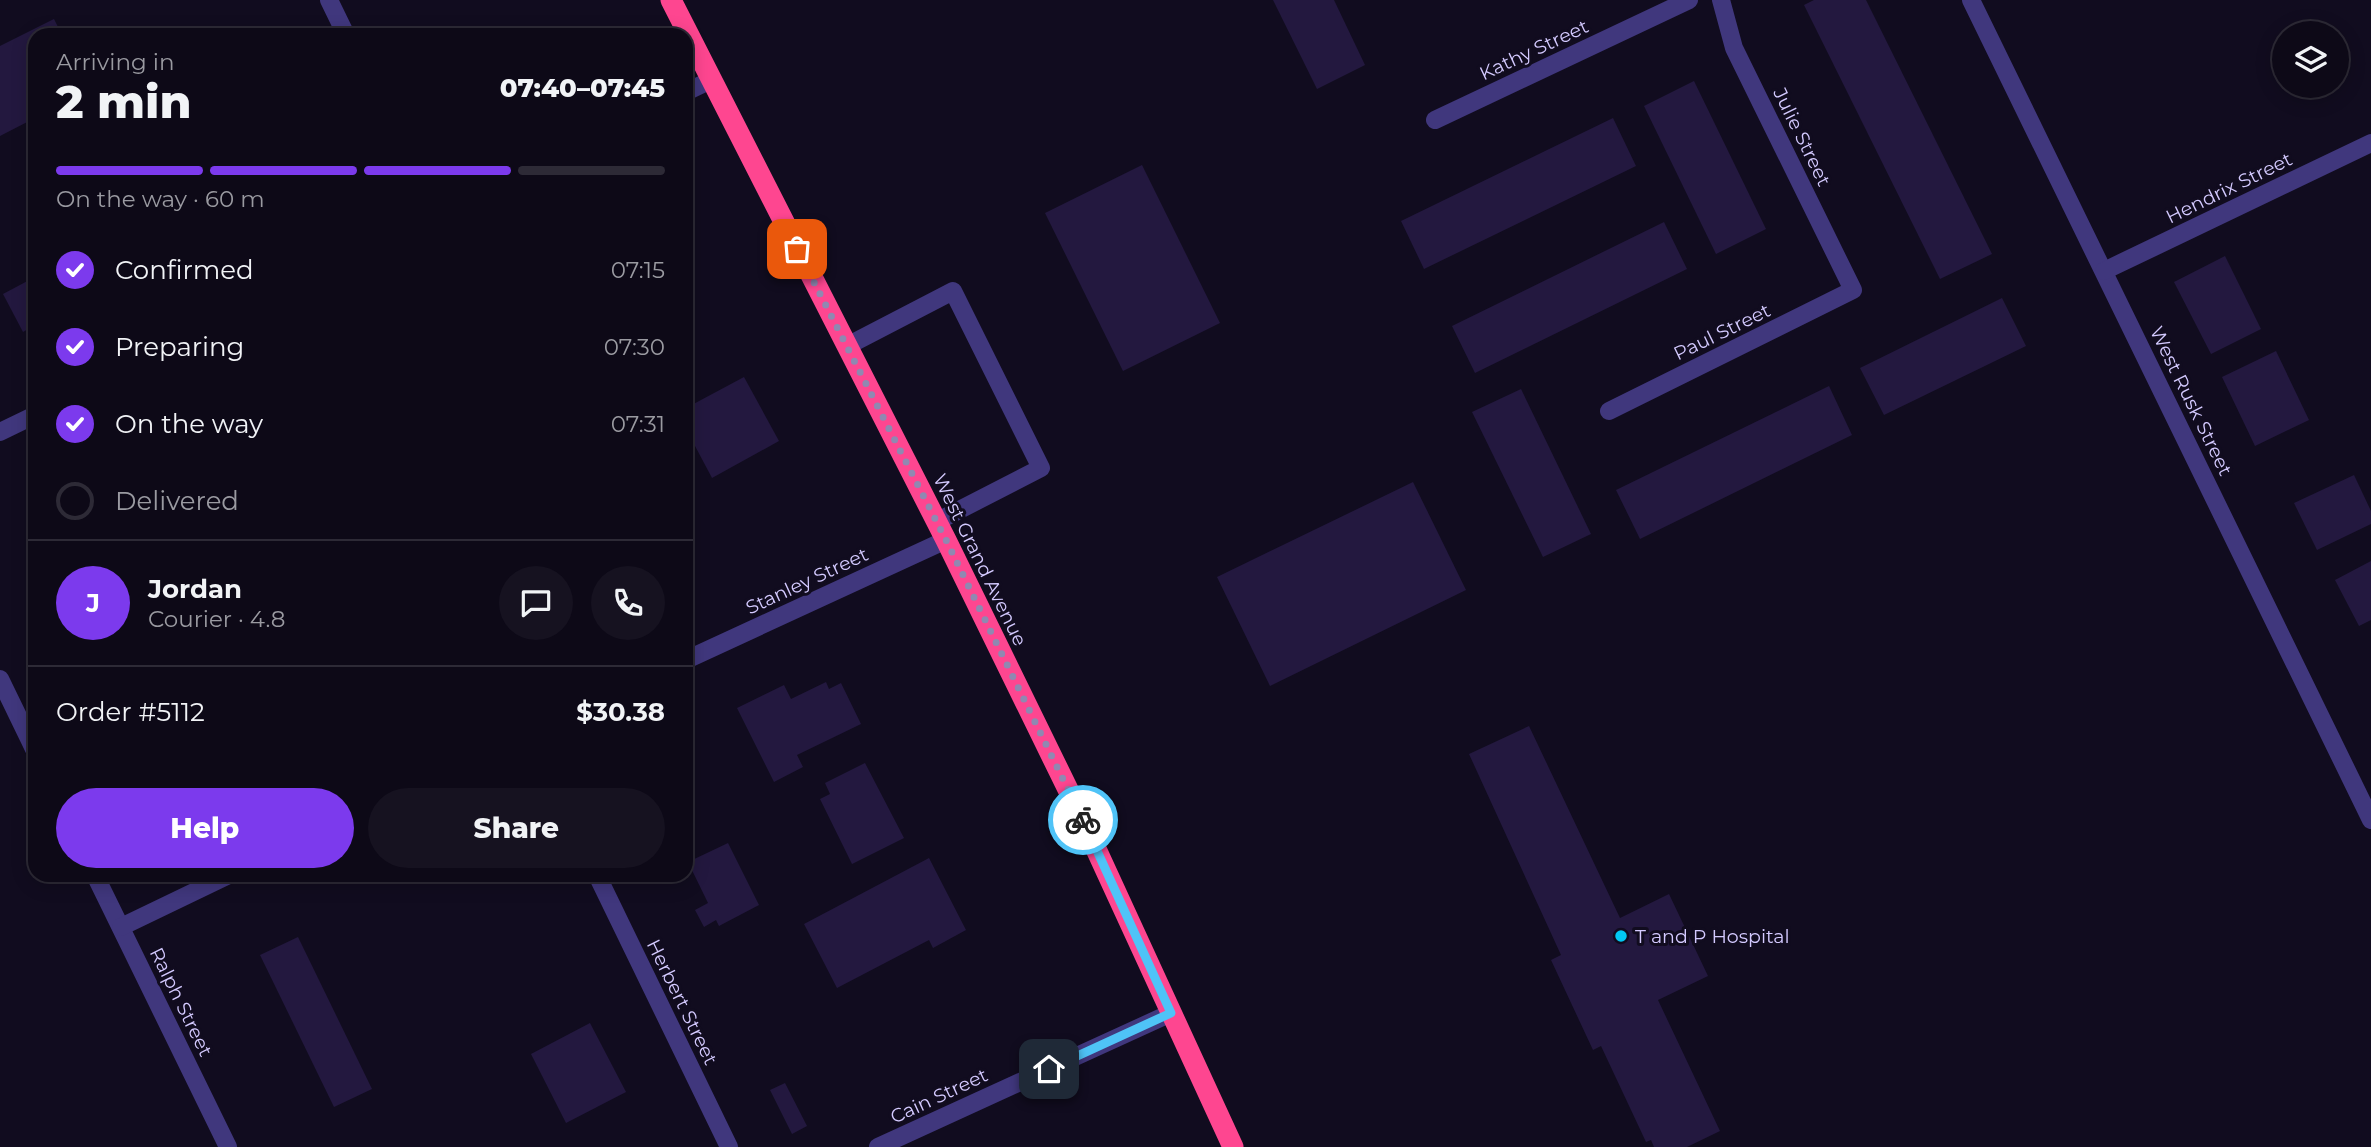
<!DOCTYPE html>
<meta charset="utf-8">
<style>
body{margin:0;font-family:Montserrat,sans-serif;background:#161220;color:#f1f3f6;height:100vh;display:flex;flex-direction:column;font-size:26px;white-space:nowrap}
*{box-sizing:border-box;margin:0}
p{font-size:23px;color:#9a9aa1}
.icon{flex:none;width:38px;height:38px;fill:none;stroke:currentColor;stroke-width:2;stroke-linecap:round;stroke-linejoin:round}
.map{position:relative;flex:1;overflow:hidden}
.side{position:absolute;left:28px;top:28px;width:665px;height:854px;display:flex;flex-direction:column;background:#0d0917;border-radius:21px;box-shadow:0 4px 18px #0003,0 0 0 2px #2d2a36}
.side>*{flex:none}
.tools{position:absolute;left:2272px;top:21px;display:grid;gap:14px}
.tools a{display:grid;place-items:center;width:77px;height:77px;border-radius:50%;background:#0d0917;box-shadow:0 4px 18px #0003,0 0 0 2px #2d2a36;font-size:35px}
.pin{position:absolute;display:grid;place-items:center;width:60px;height:60px;color:#fff;margin:-30px;border-radius:14px;box-shadow:0 4px 10px #0006}
.courier{position:absolute;display:grid;place-items:center;width:70px;height:70px;margin:-35px;border:5px solid #4fc3f7;border-radius:50%;background:#fff;color:#222;box-shadow:0 2px 9px #0007}
.head em{font-style:normal;font-weight:800}
.head div{display:flex;flex-direction:column-reverse}
.head{display:flex;align-items:center;justify-content:space-between;height:119px;padding:0 28px}
h1{font-size:46px;font-weight:800;line-height:52px}
.bar{display:grid;grid-template-columns:repeat(4,1fr);gap:10px 7px;align-content:center;height:84px;padding:0 28px}
.bar i{height:9px;border-radius:5px;background:#2d2a36}
.bar .current{background:#7c3aed}
.bar p{grid-column:span 4}
.line{display:flex;align-items:center;gap:18px;padding:0 28px;border-top:2px solid #2d2a36}
.line div{flex:1}
.round{display:grid;place-items:center;flex:none;width:74px;height:74px;border-radius:37px;background:#161220}
ol{padding:0 28px;list-style:none}
li{display:flex;align-items:center;gap:21px;height:77px}
li p{margin-inline-start:auto}
li .icon{padding:7px;border-radius:50%;background:#7c3aed;color:#fff;stroke-width:4}
li:last-child{color:#9a9aa1}
li i{width:38px;height:38px;border:4px solid #2d2a36;border-radius:50%}
.primary-button{display:flex;gap:14px;margin-top:auto;padding:14px 28px}
.primary-button a{flex:1;height:80px;border-radius:42px;background:#7c3aed;color:#fff;font-size:28px;font-weight:800;line-height:80px;text-align:center}
.primary-button a+a{background:#161220;color:#f1f3f6}
.map>svg:first-child{display:block}
</style>
<div class="map">
<svg width="2371" height="1147" viewBox="0 0 2371 1147">
<rect width="100%" height="100%" fill="#110c1f"/>
<g fill="#23183f">
<path d="M 1273,0 L 1334,0 L 1365,65 L 1317,89 Z"/>
<path d="M 1814,0 L 1866,0 L 1992,254 L 1940,279 L 1804,5 Z"/>
<path d="M 54,19 L 62,35 L 35,35 L 35,118 L 0,136 L 0,46 Z"/>
<path d="M 579,26 L 584,35 L 562,35 Z"/>
<path d="M 1694,81 L 1766,229 L 1716,254 L 1644,106 Z"/>
<path d="M 1613,118 L 1636,166 L 1424,269 L 1401,221 Z"/>
<path d="M 1142,165 L 1220,323 L 1123,371 L 1045,213 Z"/>
<path d="M 1664,222 L 1687,269 L 1475,373 L 1452,326 Z"/>
<path d="M 2225,256 L 2261,329 L 2211,354 L 2174,282 Z"/>
<path d="M 35,277 L 35,325 L 23,332 L 3,294 Z"/>
<path d="M 2002,298 L 2026,346 L 1884,415 L 1860,368 Z"/>
<path d="M 2276,351 L 2309,420 L 2255,446 L 2222,377 Z"/>
<path d="M 744,377 L 779,441 L 712,478 L 686,429 L 686,408 Z"/>
<path d="M 1829,386 L 1852,435 L 1640,539 L 1616,490 Z"/>
<path d="M 1521,389 L 1591,534 L 1543,557 L 1472,412 Z"/>
<path d="M 2354,475 L 2371,511 L 2371,524 L 2317,550 L 2294,503 Z"/>
<path d="M 1413,482 L 1466,590 L 1270,686 L 1217,577 Z"/>
<path d="M 2371,561 L 2371,620 L 2359,626 L 2335,580 Z"/>
<path d="M 826,682 L 829,689 L 841,683 L 861,724 L 797,755 L 803,767 L 774,782 L 737,708 L 784,685 L 791,699 Z"/>
<path d="M 1529,726 L 1620,918 L 1669,894 L 1708,976 L 1658,1000 L 1720,1131 L 1687,1147 L 1654,1147 L 1651,1140 L 1646,1142 L 1601,1046 L 1593,1050 L 1551,960 L 1561,955 L 1469,754 Z"/>
<path d="M 865,763 L 904,838 L 852,864 L 820,799 L 830,794 L 825,783 Z"/>
<path d="M 728,843 L 759,905 L 719,926 L 716,920 L 704,927 L 695,910 L 708,903 L 688,862 Z"/>
<path d="M 929,858 L 966,930 L 933,948 L 929,940 L 837,988 L 804,924 Z"/>
<path d="M 298,937 L 372,1089 L 334,1107 L 260,955 Z"/>
<path d="M 590,1023 L 626,1092 L 566,1123 L 531,1054 Z"/>
<path d="M 785,1083 L 807,1126 L 792,1134 L 770,1090 Z"/>
</g>
<g fill="none" stroke-linecap="round" stroke-linejoin="round">
<g stroke="#40377d" stroke-width="18">
<path d="M 329,0 L 346,35"/>
<path d="M 1971,0 L 2371,820"/>
<path d="M 686,92 L 711,80"/>
<path d="M 1435,120 L 1689,0"/>
<path d="M 2104,271 L 2371,143"/>
<path d="M 847,346 L 953,291 L 1041,468 L 936,522"/>
<path d="M 1609,411 L 1853,290 L 1734,48 L 1721,0"/>
<path d="M 0,432 L 35,415"/>
<path d="M 686,660 L 946,540"/>
<path d="M 0,679 L 35,751"/>
<path d="M 95,875 L 228,1147"/>
<path d="M 597,875 L 729,1147"/>
<path d="M 121,927 L 229,875"/>
<path d="M 878,1147 L 1171,1013"/>
</g>
<path stroke="#fe4690" stroke-width="21" d="M 671,0 L 946,540 L 1079,812 L 1233,1147"/>
</g>
<g fill="none" stroke-linecap="round" stroke-linejoin="round">
<path stroke="#9088b1" stroke-width="7" stroke-dasharray="0 12.6" d="M 797,249 L 946,540 L 1083,820"/>
<path stroke="#4fc3f7" stroke-width="9" d="M 1049,1069 L 1171,1013 L 1083,820"/>
</g>
<circle fill="#02c8f3" stroke="#110c1f" stroke-width="2.5" cx="1621" cy="936" r="7"/>
<g text-anchor="middle" dominant-baseline="central" stroke-width="6" stroke-linejoin="round" paint-order="stroke">
<g font-size="19" fill="#d4caff" stroke="#110c1f">
<text transform="translate(1534 50) rotate(-25)">Kathy Street</text>
<text transform="translate(1802 137) rotate(64)">Julie Street</text>
<text transform="translate(2229 188) rotate(-26)">Hendrix Street</text>
<text transform="translate(1722 332) rotate(-26)">Paul Street</text>
<text transform="translate(2191 401) rotate(64)">West Rusk Street</text>
<text transform="translate(980 560) rotate(64)">West Grand Avenue</text>
<text transform="translate(807 581) rotate(-25)">Stanley Street</text>
<text transform="translate(181 1002) rotate(64)">Ralph Street</text>
<text transform="translate(682 1002) rotate(64)">Herbert Street</text>
<text transform="translate(939 1096) rotate(-25)">Cain Street</text>
</g>
<g font-size="19" fill="#d4caff" stroke="#110c1f" text-anchor="start">
<text x="1635" y="936">T and P Hospital</text>
</g>
</g>
</svg>
<div class="tools">
<a><svg class="icon" aria-label="layers" viewBox="0 0 24 24"><path d="M12 4l9 5-9 5-9-5zM3 14l9 5 9-5"/></svg></a>
</div>
<div class="pin" style="left:797px;top:249px;background:#ea580c"><svg class="icon" aria-label="bag" viewBox="0 0 24 24"><path d="M5 8h14l-1 12H6zM9 8a3 3 0 0 1 6 0"/></svg></div>
<div class="pin" style="left:1049px;top:1069px;background:#1f2937"><svg class="icon" aria-label="home" viewBox="0 0 24 24"><path d="M3 11l9-7 9 7M6 9v11h12V9"/></svg></div>
<div class="courier" style="left:1083px;top:820px"><svg class="icon" aria-label="bike" viewBox="0 0 24 24"><circle cx="6" cy="16" r="4"/><circle cx="18" cy="16" r="4"/><path d="M6 16l4-8h5l3 8M10 8l3 8H6M13 5h3"/></svg></div>
<section class="side">
<div class="head"><div><h1>2 min</h1><p>Arriving in</p></div><em>07:40–07:45</em></div>
<div class="bar"><i class="current"></i><i class="current"></i><i class="current"></i><i></i><p>On the way · 60 m</p></div>
<ol>
<li><svg class="icon" aria-label="check" viewBox="0 0 24 24"><path d="M5 12l5 5 9-10"/></svg>Confirmed<p>07:15</p></li>
<li><svg class="icon" aria-label="check" viewBox="0 0 24 24"><path d="M5 12l5 5 9-10"/></svg>Preparing<p>07:30</p></li>
<li><svg class="icon" aria-label="check" viewBox="0 0 24 24"><path d="M5 12l5 5 9-10"/></svg>On the way<p>07:31</p></li>
<li><i></i>Delivered</li>
</ol>
<div class="line" style="height:126px"><b class="round" style="background:#7c3aed;color:#fff">J</b><div><b>Jordan</b><p>Courier · 4.8</p></div><a class="round"><svg class="icon" aria-label="chat" viewBox="0 0 24 24"><path d="M4 5h16v11H9l-5 4z"/></svg></a><a class="round"><svg class="icon" aria-label="phone" viewBox="0 0 24 24"><path d="M5 4h4l2 5-3 2q2 4 5 5l2-3 5 2v4C11 20 4 13 5 4z"/></svg></a></div>
<div class="line" style="height:91px"><div>Order #5112</div><b>$30.38</b></div>
<div class="primary-button"><a>Help</a><a>Share</a></div>
</section>
</div>
